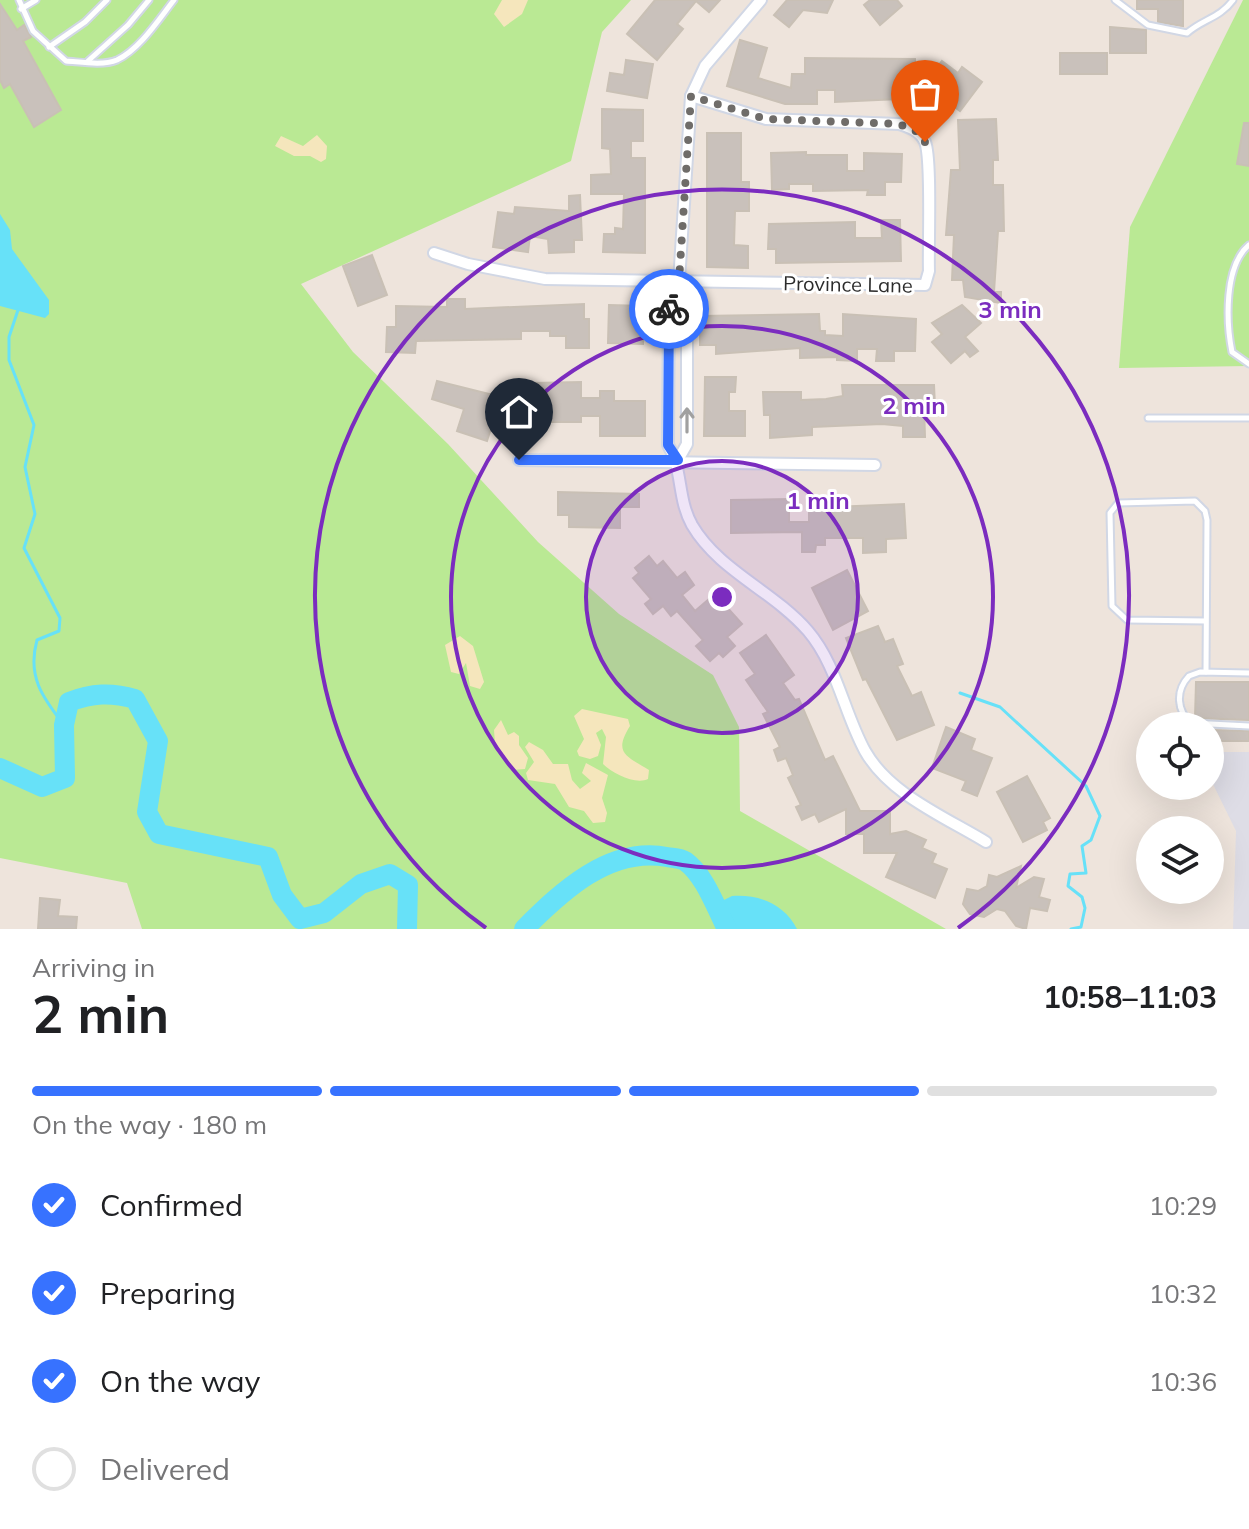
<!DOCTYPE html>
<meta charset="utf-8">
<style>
body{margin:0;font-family:Mulish,sans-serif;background:#f2f2f2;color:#202124;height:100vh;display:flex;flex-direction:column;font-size:30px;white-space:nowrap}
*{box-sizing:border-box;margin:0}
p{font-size:26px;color:#757577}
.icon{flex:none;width:44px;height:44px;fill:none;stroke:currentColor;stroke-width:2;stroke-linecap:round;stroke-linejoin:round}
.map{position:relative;height:929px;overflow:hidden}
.side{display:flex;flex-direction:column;background:#fff;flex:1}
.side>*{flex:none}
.tools{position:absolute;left:1136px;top:712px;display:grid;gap:16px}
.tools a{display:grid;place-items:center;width:88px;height:88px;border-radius:50%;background:#fff;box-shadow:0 8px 32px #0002;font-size:40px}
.pin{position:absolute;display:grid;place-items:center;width:68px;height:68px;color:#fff;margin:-82px -34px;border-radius:50% 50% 50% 0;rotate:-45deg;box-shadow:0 0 8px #0007}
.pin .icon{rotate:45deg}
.courier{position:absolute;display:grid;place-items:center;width:80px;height:80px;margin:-40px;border:6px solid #3772ff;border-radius:50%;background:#fff;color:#222;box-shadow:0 2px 10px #0007}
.summary em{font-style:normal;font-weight:700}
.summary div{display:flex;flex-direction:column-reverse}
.summary{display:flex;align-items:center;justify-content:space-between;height:136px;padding:0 32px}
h1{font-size:52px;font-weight:700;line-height:60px}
.bar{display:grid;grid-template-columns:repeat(4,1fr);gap:12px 8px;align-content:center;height:96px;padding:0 32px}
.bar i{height:10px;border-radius:6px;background:#e0e0e0}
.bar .on{background:#3772ff}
.bar p{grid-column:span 4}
ol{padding:0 32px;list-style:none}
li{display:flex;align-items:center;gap:24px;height:88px}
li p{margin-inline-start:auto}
li .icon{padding:8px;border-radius:50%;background:#3772ff;color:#fff;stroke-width:4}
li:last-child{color:#757577}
li i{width:44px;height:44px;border:4px solid #e0e0e0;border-radius:50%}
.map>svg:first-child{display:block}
</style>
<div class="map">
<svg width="1249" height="929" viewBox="0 0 1249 929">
<rect width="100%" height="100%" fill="#eee4dc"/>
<path fill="#dedde6" d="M 1210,752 L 1249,752 L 1249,929 L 1233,929 L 1236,831 L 1210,778 Z"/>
<g fill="#bae994">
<path d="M 0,0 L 631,0 L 602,32 L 571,161 L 301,284 L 353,352 L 448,444 L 538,542 L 619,614 L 713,675 L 739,727 L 740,811 L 946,929 L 142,929 L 127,883 L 0,858 Z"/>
<path d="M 1243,0 L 1249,0 L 1249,366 L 1119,368 L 1130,227 Z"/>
</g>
<g fill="#f5e6bc">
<path d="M 502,0 L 528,0 L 522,14 L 504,27 L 494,14 Z"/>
<path d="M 317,135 L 327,146 L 326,159 L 321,162 L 310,156 L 294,156 L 275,146 L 281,136 L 303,146 Z"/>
<path d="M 460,636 L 473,646 L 484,682 L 480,689 L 470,686 L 466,663 L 459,674 L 451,672 L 445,645 Z"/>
<path d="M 582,709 L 628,719 L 630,726 C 613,753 626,756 649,770 L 648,779 C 636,785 613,774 603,764 L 606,737 L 602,729 L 596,733 L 601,745 L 598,756 L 590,759 L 579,756 L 577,751 L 584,739 L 574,716 Z"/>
<path d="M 501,720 L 508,735 L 514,732 L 519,736 L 519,745 L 528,758 L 525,769 L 511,770 L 495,743 L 494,730 Z"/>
<path d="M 529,742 L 543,750 L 553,764 L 568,764 L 572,780 L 580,789 L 591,781 L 582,773 L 586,763 L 608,775 L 602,798 L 607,813 L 605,822 L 593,823 L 584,811 L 569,807 L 555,784 L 528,780 L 526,773 L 534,762 L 525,747 Z"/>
</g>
<g fill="#67e1f8">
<path d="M 0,214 L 10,230 L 12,249 L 49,300 L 49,314 L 45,318 L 0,306 Z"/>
<path d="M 732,896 C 759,894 784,904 797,929 L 729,929 L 718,903 Z"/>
</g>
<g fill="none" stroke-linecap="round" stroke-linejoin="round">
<g stroke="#67e1f8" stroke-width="3">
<path d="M 18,310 L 9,337 L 9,360 L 34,425 L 25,467 L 35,514 L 24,548 L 60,618 L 59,631 L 37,640 C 27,676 42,697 64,725"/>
<path d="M 960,693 L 1000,707 L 1014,720 L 1086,786 L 1100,816 L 1091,840 L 1082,846 L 1086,873 L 1070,874 L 1068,886 L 1082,897 L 1085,908 L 1081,927 L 1071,929"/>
</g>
<g stroke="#67e1f8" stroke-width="20">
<path d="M 0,768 L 42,787 L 65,778 L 64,725 L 69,702 C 92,693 111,692 135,699 L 158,741 L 147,812 L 159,834 L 268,857 L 282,895 L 300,919 L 324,913 L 361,884 L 390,874 L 408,885 L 407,929"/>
<path d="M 524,929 C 561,892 609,846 667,857 C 672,858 680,858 685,861 C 705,875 716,908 727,929"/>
</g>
</g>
<g fill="#c9c1bb" stroke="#c9c0b5" stroke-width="2">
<path d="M 655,0 L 720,0 L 709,12 L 696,1 L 677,24 L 683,29 L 657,60 L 627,34 Z"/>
<path d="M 787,0 L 833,0 L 827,13 L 803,10 L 789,27 L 774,15 Z"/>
<path d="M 870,0 L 897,0 L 902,6 L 880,25 L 864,5 Z"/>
<path d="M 1137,0 L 1183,0 L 1183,26 L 1158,22 L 1158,9 L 1137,9 Z"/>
<path d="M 0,4 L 17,30 L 24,25 L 31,37 L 23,41 L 61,110 L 34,127 L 10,84 L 4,88 L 0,80 Z"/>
<path d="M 1110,27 L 1146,30 L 1146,53 L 1110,53 Z"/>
<path d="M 740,40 L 767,48 L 758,78 L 791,88 L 792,74 L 805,74 L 805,58 L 915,59 L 915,93 L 899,93 L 899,99 L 835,102 L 835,90 L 817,90 L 817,104 L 785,104 L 727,86 Z"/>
<rect x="1060" y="53" width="47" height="21"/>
<path d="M 626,60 L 653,64 L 647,98 L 607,91 L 610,73 L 624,75 Z"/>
<path d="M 942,61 L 958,73 L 962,67 L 982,82 L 960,111 L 924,84 Z"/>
<path d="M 602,109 L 643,110 L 643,141 L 631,141 L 631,158 L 645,158 L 645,253 L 603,252 L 604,234 L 615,234 L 615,228 L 623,229 L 624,194 L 591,194 L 591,175 L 611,174 L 610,149 L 602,148 Z"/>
<path d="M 996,119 L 998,160 L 993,160 L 993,185 L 1003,185 L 1004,231 L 998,231 L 994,292 L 1001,292 L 1001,303 L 965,297 L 963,280 L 952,280 L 954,235 L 946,235 L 951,170 L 960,170 L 958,120 Z"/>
<path d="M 1244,123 L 1249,123 L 1249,166 L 1237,164 Z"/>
<path d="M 707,133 L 741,133 L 741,182 L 749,182 L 749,211 L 735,211 L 734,245 L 748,246 L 748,268 L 707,267 Z"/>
<path d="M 806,152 L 806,155 L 847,155 L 847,171 L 864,171 L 864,153 L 902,154 L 901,182 L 885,182 L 885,195 L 867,195 L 868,190 L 813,191 L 813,184 L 789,184 L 789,189 L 772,190 L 771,153 Z"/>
<path d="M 580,195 L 582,240 L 574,240 L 574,252 L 549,253 L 548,239 L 530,236 L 528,252 L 493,247 L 498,212 L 514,214 L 515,207 L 569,211 L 569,196 Z"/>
<path d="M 881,220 L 900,220 L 901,261 L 776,263 L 776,249 L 768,249 L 769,224 L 855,222 L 855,238 L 882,238 Z"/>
<path d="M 372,255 L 387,295 L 358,306 L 343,266 Z"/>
<path d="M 447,299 L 465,299 L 465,309 L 584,304 L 584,319 L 589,319 L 589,348 L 566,348 L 566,336 L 550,336 L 550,331 L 521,331 L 521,339 L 416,341 L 415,353 L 386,352 L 387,327 L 396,327 L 396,306 L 447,307 Z"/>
<path d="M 609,305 L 644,306 L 643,344 L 608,343 Z"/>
<path d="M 962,305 L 981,323 L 965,337 L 978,351 L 970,357 L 965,351 L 951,363 L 932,342 L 942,334 L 932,323 Z"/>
<path d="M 819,314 L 820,331 L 825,331 L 825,335 L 843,336 L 843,314 L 916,319 L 915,351 L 894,351 L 894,361 L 876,361 L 877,349 L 857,349 L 857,361 L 837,360 L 837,357 L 800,358 L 800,348 L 716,354 L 716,345 L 700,345 L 700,316 Z"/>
<path d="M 705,377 L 736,377 L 735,392 L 729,392 L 729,411 L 745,411 L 745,436 L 704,436 Z"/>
<path d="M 437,381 L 501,397 L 487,441 L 457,431 L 464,409 L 432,399 Z"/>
<path d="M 581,382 L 581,398 L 600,398 L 600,391 L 614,391 L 614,401 L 645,401 L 645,436 L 600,436 L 600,416 L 581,416 L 581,422 L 533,422 L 533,383 Z"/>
<path d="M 842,385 L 934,385 L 935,406 L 924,406 L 925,437 L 903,437 L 903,426 L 882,424 L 812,427 L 812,435 L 770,438 L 770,415 L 764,415 L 763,392 L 801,392 L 801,400 L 826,399 L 843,396 Z"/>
<path d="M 558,492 L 639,494 L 639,507 L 620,507 L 620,528 L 569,527 L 569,515 L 558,515 Z"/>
<path d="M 789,499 L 789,522 L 809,522 L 809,508 L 904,504 L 906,538 L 886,539 L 886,552 L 863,553 L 863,538 L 825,538 L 825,545 L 816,545 L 815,552 L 802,552 L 802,532 L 731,533 L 731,500 Z"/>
<path d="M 649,556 L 657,566 L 663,561 L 677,578 L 685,572 L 694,585 L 682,595 L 695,611 L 715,594 L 742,624 L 727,637 L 735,646 L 723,657 L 719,653 L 710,661 L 696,646 L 703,640 L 677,611 L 671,616 L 663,606 L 653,614 L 645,604 L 651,599 L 633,578 L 639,573 L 635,568 Z"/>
<path d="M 847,570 L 868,611 L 833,630 L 812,588 Z"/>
<path d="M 878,626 L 885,642 L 893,639 L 903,664 L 897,666 L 912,696 L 921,692 L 934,725 L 897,740 L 866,679 L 863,680 L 846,638 Z"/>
<path d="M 766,635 L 794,675 L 783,683 L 795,700 L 799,699 L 825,760 L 833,756 L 860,811 L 890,811 L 890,834 L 906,831 L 926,840 L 922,848 L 936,854 L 932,863 L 947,869 L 935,898 L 886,877 L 897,853 L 864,853 L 864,834 L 846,834 L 846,809 L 819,822 L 815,814 L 802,820 L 796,807 L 801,805 L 788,778 L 793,775 L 786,758 L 778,761 L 774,750 L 780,747 L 763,714 L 768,712 L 746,680 L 755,674 L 740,653 Z"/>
<path d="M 1196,682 L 1249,682 L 1249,720 L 1195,718 Z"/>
<path d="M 946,727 L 975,739 L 971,750 L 992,758 L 977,796 L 962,790 L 966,781 L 932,768 Z"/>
<path d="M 1210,730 L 1249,731 L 1249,741 L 1210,741 Z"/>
<path d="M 1027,776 L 1050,818 L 1043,822 L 1047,830 L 1023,842 L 997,792 Z"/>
<path d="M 1021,866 L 1016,888 L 1034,877 L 1044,879 L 1039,897 L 1050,900 L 1047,911 L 1030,908 L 1026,929 L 1016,926 L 1005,911 L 997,909 L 984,917 L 970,914 L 963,904 L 967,889 L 978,891 L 987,886 L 989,875 L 997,877 Z"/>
<path d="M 40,898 L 60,900 L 58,916 L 77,917 L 76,929 L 38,929 Z"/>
</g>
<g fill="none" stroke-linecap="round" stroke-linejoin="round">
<g stroke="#d1d7e5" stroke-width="9">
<g id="lane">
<path d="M 19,0 L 33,31 L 66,61 C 81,62 103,66 117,60 C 140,49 159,19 174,0"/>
<path d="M 1115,0 L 1148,25 L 1187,33 C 1203,19 1220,18 1233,0"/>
<path d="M 21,9 L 36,0"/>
<path d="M 49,47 L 85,22 L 107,0"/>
<path d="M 88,61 L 128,25 L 149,0"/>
<path d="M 1249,245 C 1224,266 1226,322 1232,352 L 1249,364"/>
<path d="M 1148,418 L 1249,418"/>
<path d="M 1206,672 L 1207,520 L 1205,511 L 1195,501 L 1118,503 L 1110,513 L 1112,606 L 1127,620 L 1206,621"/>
<path d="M 1249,673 L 1200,672 L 1189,676 C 1175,691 1177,711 1191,723 L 1249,726"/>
</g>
</g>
<g stroke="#d1d7e5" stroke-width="14">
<g id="street">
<path d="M 761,0 L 705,66 L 691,96 L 679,281 L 669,294 L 668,445 C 683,469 677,498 692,525 C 719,571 772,590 808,631 C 837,665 844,713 865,751 C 889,794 945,817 986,842"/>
<path d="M 434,253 L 468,264 L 545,279 L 925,285 L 929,271 C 928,247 932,158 925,142 C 920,131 909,127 899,124 L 766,119 L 691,96"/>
<path d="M 519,460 L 875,465"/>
<path d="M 678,460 L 687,444 L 687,294 L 679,281"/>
</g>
</g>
<use href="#lane" stroke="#fff" stroke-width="5"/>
<use href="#street" stroke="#fff" stroke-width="10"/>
</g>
<defs><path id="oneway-shaft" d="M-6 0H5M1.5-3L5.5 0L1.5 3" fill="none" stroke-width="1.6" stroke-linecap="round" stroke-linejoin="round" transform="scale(2)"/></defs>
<use stroke="#a0a0a0" href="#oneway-shaft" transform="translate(687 420) rotate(-90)"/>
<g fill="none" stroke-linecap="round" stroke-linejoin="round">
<path stroke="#6f6c69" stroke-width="8" stroke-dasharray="0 14.4" d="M 669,309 L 669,294 L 679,281 L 691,96 L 766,119 L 899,124 L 916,131 L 925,142"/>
<path stroke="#3772ff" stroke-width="10" d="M 519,460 L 678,460 L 668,445 L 669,309"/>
</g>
<circle cx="722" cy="597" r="136" fill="#7b2cbf" fill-opacity=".12"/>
<g fill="none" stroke="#7b2cbf" stroke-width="4">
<circle cx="722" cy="597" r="136"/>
<circle cx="722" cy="597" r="271"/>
<path d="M486 928A407 407 0 1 1 958 928"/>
</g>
<g text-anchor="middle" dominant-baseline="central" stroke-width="6" stroke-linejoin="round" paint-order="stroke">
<g font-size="20" fill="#2b2b2b" stroke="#fff">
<text transform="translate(848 284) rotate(1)">Province Lane</text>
</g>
</g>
<circle cx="722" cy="597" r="12" fill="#7b2cbf" stroke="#fff" stroke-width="4"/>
<g font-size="24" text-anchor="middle" font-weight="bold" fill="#7b2cbf" stroke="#fff" stroke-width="6" stroke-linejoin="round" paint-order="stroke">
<text x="1010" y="318">3 min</text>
<text x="914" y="414">2 min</text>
<text x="818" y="509">1 min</text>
</g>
</svg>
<div class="tools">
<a><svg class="icon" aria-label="locate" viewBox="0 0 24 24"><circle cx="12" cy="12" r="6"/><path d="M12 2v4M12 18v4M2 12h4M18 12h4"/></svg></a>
<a><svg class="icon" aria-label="layers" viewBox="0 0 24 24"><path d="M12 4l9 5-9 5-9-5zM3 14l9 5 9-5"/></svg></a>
</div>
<div class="pin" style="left:925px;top:142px;background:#ea580c"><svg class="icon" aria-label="bag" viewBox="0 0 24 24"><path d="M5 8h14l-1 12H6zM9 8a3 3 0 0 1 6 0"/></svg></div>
<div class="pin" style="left:519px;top:460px;background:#1f2937"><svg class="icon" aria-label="home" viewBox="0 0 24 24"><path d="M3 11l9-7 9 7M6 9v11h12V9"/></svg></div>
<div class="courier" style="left:669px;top:309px"><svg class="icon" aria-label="bike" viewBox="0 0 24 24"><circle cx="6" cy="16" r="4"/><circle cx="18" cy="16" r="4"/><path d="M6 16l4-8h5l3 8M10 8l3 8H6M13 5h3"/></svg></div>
</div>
<section class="side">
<div class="summary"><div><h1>2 min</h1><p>Arriving in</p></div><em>10:58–11:03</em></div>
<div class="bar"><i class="on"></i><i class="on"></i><i class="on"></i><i></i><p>On the way · 180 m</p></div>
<ol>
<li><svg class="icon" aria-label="check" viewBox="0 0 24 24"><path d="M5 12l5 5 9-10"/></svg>Confirmed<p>10:29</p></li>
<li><svg class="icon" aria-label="check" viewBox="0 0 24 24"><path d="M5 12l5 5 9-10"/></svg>Preparing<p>10:32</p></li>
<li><svg class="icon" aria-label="check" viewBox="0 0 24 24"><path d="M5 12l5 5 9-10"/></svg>On the way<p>10:36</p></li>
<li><i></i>Delivered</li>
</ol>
</section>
